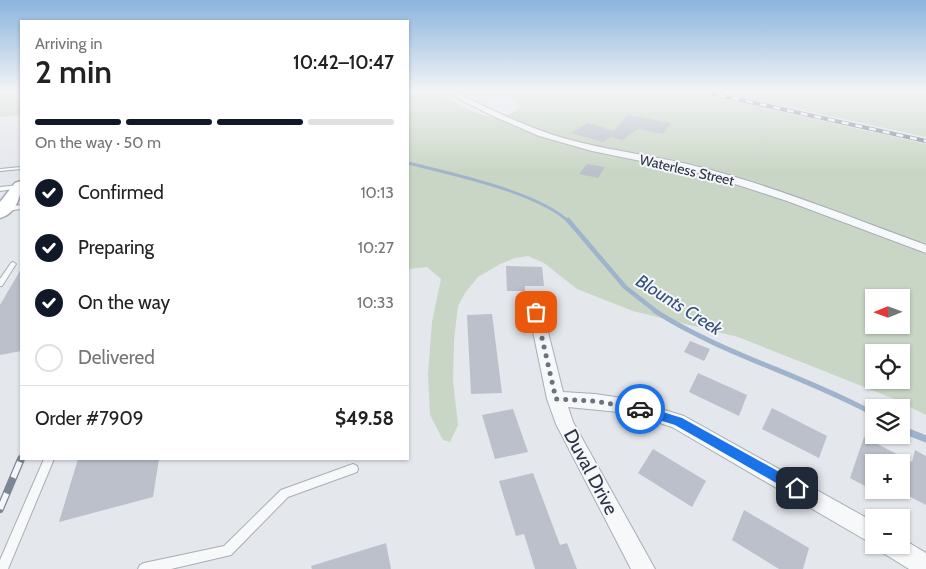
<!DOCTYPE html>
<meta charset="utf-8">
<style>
body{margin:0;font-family:Cabin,sans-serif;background:#f2f2f2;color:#222;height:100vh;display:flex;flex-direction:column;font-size:19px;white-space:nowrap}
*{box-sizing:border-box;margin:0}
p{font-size:16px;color:#767676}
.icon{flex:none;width:28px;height:28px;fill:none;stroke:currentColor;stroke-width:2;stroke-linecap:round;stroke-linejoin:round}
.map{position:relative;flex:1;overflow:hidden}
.sheet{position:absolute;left:20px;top:20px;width:389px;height:440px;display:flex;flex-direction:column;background:#fff;border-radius:0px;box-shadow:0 1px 4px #0004}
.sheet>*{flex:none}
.needle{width:32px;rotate:269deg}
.controls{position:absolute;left:865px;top:289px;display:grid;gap:10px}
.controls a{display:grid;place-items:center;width:45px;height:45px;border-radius:0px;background:#fff;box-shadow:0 1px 4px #0004;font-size:25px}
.pin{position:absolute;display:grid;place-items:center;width:42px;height:42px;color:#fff;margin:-21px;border-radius:10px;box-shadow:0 2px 8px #0006}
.courier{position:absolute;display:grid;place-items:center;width:50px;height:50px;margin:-25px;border:4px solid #1a73e8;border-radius:50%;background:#fff;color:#222;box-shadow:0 1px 6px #0007}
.summary em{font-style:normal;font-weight:600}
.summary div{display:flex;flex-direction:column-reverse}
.summary{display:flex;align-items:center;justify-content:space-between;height:85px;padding:0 15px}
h1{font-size:32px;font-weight:600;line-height:38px}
.bar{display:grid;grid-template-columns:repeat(4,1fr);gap:8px 5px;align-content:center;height:60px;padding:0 15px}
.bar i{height:6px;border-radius:4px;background:#e0e0e0}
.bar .selected{background:#111827}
.bar p{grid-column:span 4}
.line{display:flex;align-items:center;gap:12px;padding:0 15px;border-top:1px solid #e0e0e0}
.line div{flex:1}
ol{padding:0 15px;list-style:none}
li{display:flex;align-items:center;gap:15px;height:55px}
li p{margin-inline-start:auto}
li .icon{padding:5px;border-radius:50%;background:#111827;color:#fff;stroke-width:4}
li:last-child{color:#767676}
li i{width:28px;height:28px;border:2px solid #e0e0e0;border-radius:50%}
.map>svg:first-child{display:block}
</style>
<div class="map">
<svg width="926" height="569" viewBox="0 0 926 569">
<rect width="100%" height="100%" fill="#e4e7ec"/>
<g fill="#c9d6c5" fill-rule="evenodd">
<path d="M 0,92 L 21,92 L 21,115 L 0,117 Z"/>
<path d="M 408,92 C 417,92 430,90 439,94 C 467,106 490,130 521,107 L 505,92 L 693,92 L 926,144 L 926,415 L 892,398 L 738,337 L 633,311 L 577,289 L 544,263 L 528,256 L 515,258 L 500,264 L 478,277 L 465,293 L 458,306 L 454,340 L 453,381 L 458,425 L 450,442 L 443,440 L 430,415 L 428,374 L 432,322 L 441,279 L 427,267 L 408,269 ZM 874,298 L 901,298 L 901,325 L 874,325 ZM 874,352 L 901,352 L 901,380 L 874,380 Z"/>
<path d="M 719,92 L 926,92 L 926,137 Z"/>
</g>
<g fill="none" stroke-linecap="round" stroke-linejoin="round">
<path stroke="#9fb4cc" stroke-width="3" d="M 408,163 C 451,174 538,192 569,222"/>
<path stroke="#9fb4cc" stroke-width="4.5" d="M 568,220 L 625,287 L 657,312"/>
<path stroke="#9fb4cc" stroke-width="5" d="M 655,311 C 724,355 803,375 874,414"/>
<path stroke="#9fb4cc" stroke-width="7" d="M 901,429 L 926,439"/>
</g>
<g fill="#bbc0ca">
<path d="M 628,115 L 671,123 L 663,134 L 638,129 L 622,140 L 611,137 L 603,142 L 571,133 L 588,123 L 614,131 Z"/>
<path d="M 587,164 L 605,167 L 598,178 L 579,174 Z"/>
<path d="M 506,266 L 542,267 L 544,286 L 525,286 L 525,291 L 507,291 Z"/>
<path d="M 21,269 L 21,351 L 0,355 L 0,305 Z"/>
<path d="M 492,314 L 502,393 L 471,394 L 467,315 Z"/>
<path d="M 690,341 L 710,349 L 704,361 L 684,352 Z"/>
<path d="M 698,373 L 747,395 L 739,416 L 689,392 Z"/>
<path d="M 772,408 L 827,436 L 819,458 L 762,429 Z"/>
<path d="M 513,409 L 528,452 L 495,459 L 482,415 Z"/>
<path d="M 864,437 L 912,462 L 915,450 L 926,456 L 926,505 L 901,492 L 901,462 L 874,462 L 874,491 L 850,478 Z"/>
<path d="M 653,449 L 706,481 L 692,507 L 638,473 Z"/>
<path d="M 78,459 L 159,459 L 153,497 L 59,522 Z"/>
<path d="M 533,473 L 560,545 L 567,543 L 577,569 L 535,569 L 524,534 L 516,536 L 499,481 Z"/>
<path d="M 744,510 L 809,548 L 803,569 L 779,569 L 732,540 Z"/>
<path d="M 386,543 L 391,569 L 312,569 L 311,566 Z"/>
</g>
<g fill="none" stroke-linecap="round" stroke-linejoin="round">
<g stroke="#a9aeb7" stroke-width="2">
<g id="service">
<path d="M 21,167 L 21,169 L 0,171 L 0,169 Z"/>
<path d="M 19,185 L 21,186 L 21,188 L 0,191 L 0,187 Z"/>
<path d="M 21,205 L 21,209 L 6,211 L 3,209 L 6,207 Z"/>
<path d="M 13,262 L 16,264 L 2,286 L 0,286 L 0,279 L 11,263 Z"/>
<path d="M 44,459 L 54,459 L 8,569 L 0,569 L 0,560 Z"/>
<path d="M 353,464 L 357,466 L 358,469 L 357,472 L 288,497 L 231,555 L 171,569 L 138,569 L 140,565 L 144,563 L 224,546 L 281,490 Z"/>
</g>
</g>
<g stroke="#a9aeb7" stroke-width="2">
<g id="minor">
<path d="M 445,92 L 455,92 C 490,109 525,127 563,138 C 612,152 662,156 711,170 C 784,190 855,219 926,245 L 926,253 L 787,201 L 704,174 L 592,151 L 539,136 L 493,116 Z"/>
<path d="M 536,307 L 541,309 L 543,312 L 563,392 L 595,394 L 629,399 L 684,416 L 874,522 L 874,545 L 672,427 L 629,413 L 568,407 L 573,422 L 655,569 L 631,569 L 556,424 L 547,399 L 529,312 L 531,309 Z"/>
<path d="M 901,538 L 926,553 L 926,569 L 909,569 L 883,553 L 880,545 L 901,545 Z"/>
</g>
</g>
<g stroke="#a3abb8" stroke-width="3">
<path id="primary" d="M 21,181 C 22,195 16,214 0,218 L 0,202 L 15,183 Z"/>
</g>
<use href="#service" fill="#f7f8fa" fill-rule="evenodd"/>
<use href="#minor" fill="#f7f8fa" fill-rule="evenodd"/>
<use href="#primary" fill="#fff" fill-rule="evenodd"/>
<g stroke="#7d8696" stroke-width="4">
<path id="rail-far1" d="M 705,92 L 926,141"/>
</g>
<g stroke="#7d8696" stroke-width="8">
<path id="rail" d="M 0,509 L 21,459"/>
</g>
<use href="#rail-far1" stroke="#f4f6f9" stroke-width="2.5" stroke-dasharray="7" stroke-linecap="butt"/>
<use href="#rail" stroke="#f4f6f9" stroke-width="5.5" stroke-dasharray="17" stroke-linecap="butt"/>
</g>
<linearGradient id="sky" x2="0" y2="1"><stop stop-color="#8bb4dd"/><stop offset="0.53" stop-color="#f3f4f6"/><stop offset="1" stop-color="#f3f4f6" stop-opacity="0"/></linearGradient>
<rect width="926" height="172" fill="url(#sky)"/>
<path fill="#1a73e8" d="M 640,405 L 682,418 L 801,484 L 803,488 L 801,492 L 797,494 L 792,492 L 675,425 L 637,413 L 635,409 Z"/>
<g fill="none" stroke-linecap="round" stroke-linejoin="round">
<path stroke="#6c737f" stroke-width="5" stroke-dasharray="0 9" d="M 536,312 L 556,399 L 595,401 L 640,409"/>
</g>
<g text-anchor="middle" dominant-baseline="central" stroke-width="4" stroke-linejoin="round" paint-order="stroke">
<g font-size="14" fill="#2b3445" stroke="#f4f6f9">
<text transform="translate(687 170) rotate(13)">Waterless Street</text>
</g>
<g font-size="18" font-style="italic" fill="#34527a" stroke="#f4f6f9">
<text transform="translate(679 305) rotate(32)">Blounts Creek</text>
</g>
<g font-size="19" fill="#2b3445" stroke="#f4f6f9">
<text transform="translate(591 472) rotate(62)">Duval Drive</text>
</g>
</g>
</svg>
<div class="controls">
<a><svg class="needle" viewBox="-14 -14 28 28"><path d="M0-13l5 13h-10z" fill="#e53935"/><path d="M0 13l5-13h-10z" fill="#767676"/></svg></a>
<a><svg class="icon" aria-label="locate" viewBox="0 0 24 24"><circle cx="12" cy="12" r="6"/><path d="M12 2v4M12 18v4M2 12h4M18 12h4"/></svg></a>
<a><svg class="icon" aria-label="layers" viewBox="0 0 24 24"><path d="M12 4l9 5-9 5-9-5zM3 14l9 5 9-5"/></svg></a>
<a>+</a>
<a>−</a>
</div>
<div class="pin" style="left:536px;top:312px;background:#ea580c"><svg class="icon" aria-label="bag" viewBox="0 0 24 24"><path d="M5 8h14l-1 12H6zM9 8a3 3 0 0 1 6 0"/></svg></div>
<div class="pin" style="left:797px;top:488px;background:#1f2937"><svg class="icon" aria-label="home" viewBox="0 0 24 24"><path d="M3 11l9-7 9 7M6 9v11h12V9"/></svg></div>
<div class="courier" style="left:640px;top:409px"><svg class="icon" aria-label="car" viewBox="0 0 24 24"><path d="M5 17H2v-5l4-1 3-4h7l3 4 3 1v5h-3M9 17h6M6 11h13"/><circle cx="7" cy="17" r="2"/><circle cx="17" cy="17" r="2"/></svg></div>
<section class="sheet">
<div class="summary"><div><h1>2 min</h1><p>Arriving in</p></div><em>10:42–10:47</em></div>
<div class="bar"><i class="selected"></i><i class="selected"></i><i class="selected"></i><i></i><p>On the way · 50 m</p></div>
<ol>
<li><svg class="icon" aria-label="check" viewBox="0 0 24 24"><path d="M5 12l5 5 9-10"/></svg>Confirmed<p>10:13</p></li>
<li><svg class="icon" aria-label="check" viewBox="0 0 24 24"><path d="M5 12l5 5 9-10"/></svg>Preparing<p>10:27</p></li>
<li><svg class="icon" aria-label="check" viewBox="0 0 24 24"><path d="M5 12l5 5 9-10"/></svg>On the way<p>10:33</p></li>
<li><i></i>Delivered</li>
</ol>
<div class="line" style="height:65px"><div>Order #7909</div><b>$49.58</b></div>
</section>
</div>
